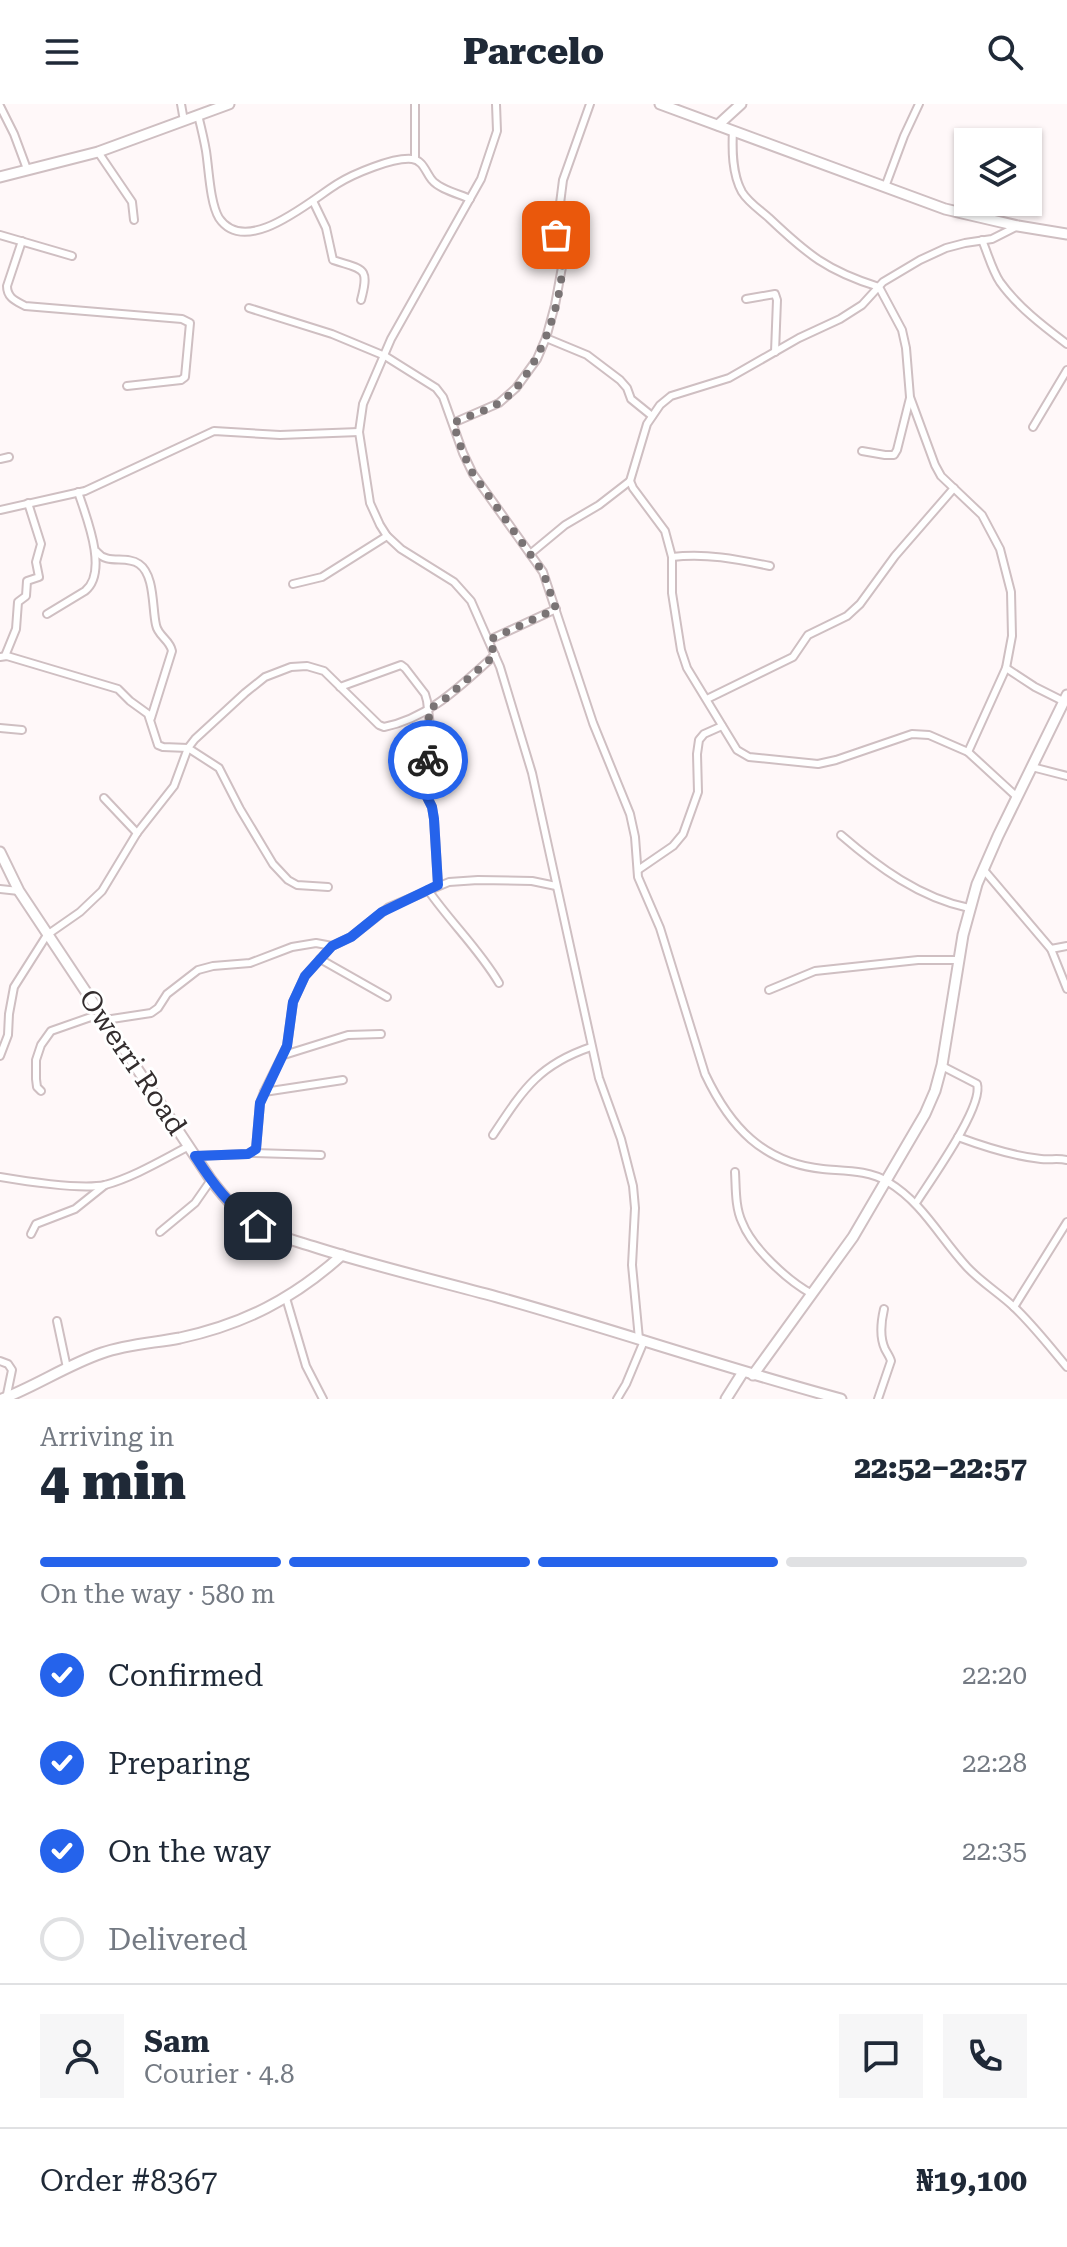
<!DOCTYPE html>
<meta charset="utf-8">
<style>
body{margin:0;font-family:"Roboto Serif",serif;background:#f6f6f7;color:#1f2937;height:100vh;display:flex;flex-direction:column;font-size:30px;white-space:nowrap}
*{box-sizing:border-box;margin:0}
p{font-size:26px;color:#747a83}
.icon{flex:none;width:44px;height:44px;fill:none;stroke:currentColor;stroke-width:2;stroke-linecap:round;stroke-linejoin:round}
.map{position:relative;height:1295px;overflow:hidden}
.sheet{display:flex;flex-direction:column;background:#fff;flex:1}
.sheet>*{flex:none}
.fabs{position:absolute;left:954px;top:24px;display:grid;gap:16px}
.fabs a{display:grid;place-items:center;width:88px;height:88px;border-radius:0px;background:#fff;box-shadow:0 2px 6px #0004;font-size:40px}
.pin{position:absolute;display:grid;place-items:center;width:68px;height:68px;color:#fff;margin:-34px;border-radius:16px;box-shadow:0 4px 12px #0006}
.courier{position:absolute;display:grid;place-items:center;width:80px;height:80px;margin:-40px;border:6px solid #2563eb;border-radius:50%;background:#fff;color:#222;box-shadow:0 2px 10px #0007}
.overview em{font-style:normal;font-weight:800}
.overview div{display:flex;flex-direction:column-reverse}
.overview{display:flex;align-items:center;justify-content:space-between;height:136px;padding:0 40px}
h1{font-size:52px;font-weight:800;line-height:60px}
.bar{display:grid;grid-template-columns:repeat(4,1fr);gap:12px 8px;align-content:center;height:96px;padding:0 40px}
.bar i{height:10px;border-radius:6px;background:#e0e1e3}
.bar .active{background:#2563eb}
.bar p{grid-column:span 4}
.line{display:flex;align-items:center;gap:20px;padding:0 40px;border-top:2px solid #e0e1e3}
.line div{flex:1}
.round{display:grid;place-items:center;flex:none;width:84px;height:84px;border-radius:0px;background:#f6f6f7}
ol{padding:0 40px;list-style:none}
li{display:flex;align-items:center;gap:24px;height:88px}
li p{margin-inline-start:auto}
li .icon{padding:8px;border-radius:50%;background:#2563eb;color:#fff;stroke-width:4}
li:last-child{color:#747a83}
li i{width:44px;height:44px;border:4px solid #e0e1e3;border-radius:50%}
header{display:flex;justify-content:space-between;align-items:center;height:104px;padding:0 40px;background:#fff;font-size:36px;font-weight:800}
.map>svg:first-child{display:block}
</style>
<header><svg class="icon" aria-label="menu" viewBox="0 0 24 24"><path d="M4 6h16M4 12h16M4 18h16"/></svg>Parcelo<svg class="icon" aria-label="search" viewBox="0 0 24 24"><circle cx="10" cy="10" r="6"/><path d="M15 15l6 6"/></svg></header>
<div class="map">
<svg width="1067" height="1295" viewBox="0 0 1067 1295">
<rect width="100%" height="100%" fill="#fff8f9"/>
<g fill="none" stroke-linecap="round" stroke-linejoin="round">
<g stroke="#cfbfc2" stroke-width="10">
<g id="street">
<path d="M 181,0 L 184,17"/>
<path d="M 415,0 L 415,55"/>
<path d="M 496,0 L 497,27 L 481,75 L 391,235 L 363,300 L 359,328 L 370,399 L 380,421 L 387,432 L 401,445 L 454,478 L 471,497 L 500,563 L 532,669 L 599,974 L 621,1035 L 633,1082 L 635,1104 L 632,1161 L 639,1235"/>
<path d="M 0,2 L 14,30 L 27,65"/>
<path d="M 198,11 C 201,23 204,35 206,47 C 209,66 210,99 219,114 C 246,154 311,96 337,80 C 353,70 393,53 412,55 C 423,56 426,69 432,76 C 439,85 459,90 470,95"/>
<path d="M 733,26 C 732,46 732,70 742,88 C 748,98 760,106 769,114 C 807,150 827,167 879,183 L 902,226 L 906,244 L 910,293 L 935,361 L 941,372 L 982,411 L 1000,445 L 1011,488 L 1012,532 L 1006,564 L 968,648"/>
<path d="M 98,48 L 132,98 L 134,116"/>
<path d="M 885,83 L 904,32 L 919,0"/>
<path d="M 313,97 L 326,124 L 333,156 C 363,166 370,162 361,196"/>
<path d="M 0,131 L 72,152"/>
<path d="M 982,136 C 988,150 992,166 1000,178 C 1017,202 1043,222 1067,240"/>
<path d="M 22,137 L 7,182 C 7,194 16,197 25,202 L 182,215 L 190,219 L 185,273 L 181,276 L 127,282"/>
<path d="M 746,195 L 775,190 L 777,196 L 775,248"/>
<path d="M 249,204 L 332,230 L 385,252 L 436,284 L 443,293 L 463,349 L 473,370 L 543,468 L 593,619 L 630,710 L 635,733 L 638,773 L 660,824 L 705,970 C 730,1023 763,1059 823,1065 C 844,1067 869,1066 888,1078 C 923,1099 940,1134 967,1163 C 981,1178 999,1189 1014,1203 C 1033,1221 1050,1243 1067,1263"/>
<path d="M 546,234 L 587,251 L 620,276 L 627,284 L 631,295 L 652,312"/>
<path d="M 453,319 L 499,299 L 516,284 L 537,255 L 546,234 L 555,201 L 562,163 L 562,145 L 556,131 L 563,76 L 590,0"/>
<path d="M 1033,323 L 1067,266"/>
<path d="M 862,347 L 885,351 L 894,351 L 897,346 L 910,294"/>
<path d="M 0,355 L 9,353"/>
<path d="M 630,377 L 633,384 L 665,427 L 672,453 L 672,489 L 681,546 L 687,564 L 737,646 L 749,653 L 818,660 L 836,656 L 912,630 L 929,631 L 968,648 L 1017,693"/>
<path d="M 0,406 L 85,387 L 214,327 L 280,331 L 359,328"/>
<path d="M 97,448 C 107,461 126,451 139,460 C 155,471 152,504 156,521 C 158,532 170,536 172,547 L 151,614"/>
<path d="M 530,450 L 565,421 L 599,401 L 630,377 L 647,320 L 660,301 L 671,292 L 729,274 L 799,234 L 840,215 L 862,201 L 883,178 L 920,156 L 946,144 L 965,139 L 992,135 L 1018,122"/>
<path d="M 672,453 C 706,449 736,455 770,462"/>
<path d="M 293,480 L 322,473 L 387,432"/>
<path d="M 47,510 L 85,487 C 109,468 86,412 78,388"/>
<path d="M 489,536 L 556,505"/>
<path d="M 5,552 L 16,525 L 18,498 L 26,492 L 27,477 L 39,473 L 36,458 L 41,440 L 28,399"/>
<path d="M 0,553 L 7,552 L 118,585 L 130,597 L 148,610 L 158,641 L 163,643 L 188,644 L 219,664 L 240,705 L 273,760 L 288,776 L 297,781 L 328,783"/>
<path d="M 1006,564 L 1035,583 L 1065,598"/>
<path d="M 340,583 L 401,561 L 405,564 L 425,590 L 427,597 L 432,638 L 422,683 L 432,703 L 434,715 L 438,781"/>
<path d="M 707,595 L 793,553 L 808,531 L 847,512 L 860,500 L 895,452 L 954,384"/>
<path d="M 0,624 L 22,626"/>
<path d="M 1032,663 L 1067,672"/>
<path d="M 104,694 L 137,729"/>
<path d="M 841,731 C 878,763 920,794 969,804"/>
<path d="M 983,765 L 1051,845 L 1067,885"/>
<path d="M 638,766 L 673,742 L 683,730 L 698,688 L 697,650 L 699,636 L 704,630 L 722,622"/>
<path d="M 0,785 L 19,787"/>
<path d="M 428,786 C 451,819 479,845 499,879"/>
<path d="M 1051,845 L 1067,842"/>
<path d="M 320,855 L 387,893"/>
<path d="M 769,886 L 815,867 L 918,856 L 959,856"/>
<path d="M 284,951 L 348,931 L 381,930"/>
<path d="M 0,952 L 8,931 L 9,910 L 14,883 L 47,831 L 80,808 L 102,787 L 137,729 L 174,682 L 188,644 L 195,635 L 245,589 L 265,573 L 291,563 L 307,562 L 324,567 L 379,621 L 384,623 C 430,614 462,580 495,551"/>
<path d="M 41,987 L 37,983 L 36,975 L 36,956 L 41,941 L 51,927 L 91,913 L 105,916 L 151,909 L 158,904 L 167,890 L 198,866 L 213,862 L 250,859 L 292,843 L 316,839 L 332,842"/>
<path d="M 264,988 L 343,976"/>
<path d="M 493,1031 C 523,986 538,961 591,943"/>
<path d="M 958,1033 C 985,1043 1012,1052 1041,1055 C 1050,1056 1058,1054 1067,1056"/>
<path d="M 253,1049 L 321,1051"/>
<path d="M 195,1052 L 248,1050 L 256,1045 L 260,999 L 264,988 L 287,942 L 293,898 L 305,872 L 332,842 L 351,833 L 389,803 L 449,778 L 478,776 L 532,777 L 556,782"/>
<path d="M 735,1068 C 736,1084 735,1103 742,1118 C 752,1144 788,1177 812,1190"/>
<path d="M 0,1073 C 24,1077 82,1086 105,1081 C 134,1073 162,1056 189,1042"/>
<path d="M 916,1099 C 930,1077 984,1002 977,980 L 942,962"/>
<path d="M 160,1128 L 195,1099 L 211,1076"/>
<path d="M 31,1130 L 36,1120 L 75,1105 L 105,1081"/>
<path d="M 286,1194 L 306,1262 L 323,1295"/>
<path d="M 1014,1203 L 1067,1118"/>
<path d="M 57,1217 L 67,1264"/>
<path d="M 0,1257 L 8,1260 L 12,1266 L 6,1295"/>
<path d="M 617,1295 L 626,1280 L 644,1237"/>
<path d="M 878,1295 L 891,1257 C 890,1253 887,1249 885,1245 C 879,1232 881,1218 884,1205"/>
</g>
</g>
<g stroke="#cfbfc2" stroke-width="13">
<g id="secondary">
<path d="M 660,0 L 945,105 L 1018,122 L 1067,130"/>
<path d="M 718,21 L 741,0"/>
<path d="M 0,73 L 98,48 L 229,0"/>
<path d="M 0,748 L 19,787 L 211,1076 C 225,1094 238,1110 258,1122 C 277,1133 300,1138 321,1145 C 379,1163 438,1177 497,1193 C 612,1225 725,1264 841,1295"/>
<path d="M 753,1271 L 853,1133 L 925,1010 L 935,987 L 942,961 L 963,831 L 977,780 L 998,732 L 1067,591"/>
<path d="M 2,1295 C 36,1282 67,1261 102,1249 C 127,1240 154,1239 180,1234 C 244,1220 293,1195 342,1151"/>
<path d="M 726,1295 L 743,1268"/>
</g>
</g>
<use href="#street" stroke="#fff" stroke-width="6"/>
<use href="#secondary" stroke="#fff" stroke-width="9"/>
</g>
<g fill="none" stroke-linecap="round" stroke-linejoin="round">
<path stroke="#7a7475" stroke-width="8" stroke-dasharray="0 14.4" d="M 428,656 L 432,638 L 428,606 L 446,594 L 495,551 L 489,536 L 556,505 L 543,468 L 473,370 L 463,349 L 453,319 C 468,312 486,307 499,299 C 538,274 566,193 562,148 C 561,142 558,137 556,131"/>
<path stroke="#2563eb" stroke-width="10" d="M 258,1122 C 230,1103 213,1080 195,1052 L 248,1050 L 256,1045 L 260,999 L 287,942 L 293,898 L 305,872 L 332,842 L 351,833 L 382,808 L 438,781 L 434,715 L 432,703 L 422,683 L 422,678 L 428,656"/>
</g>
<g text-anchor="middle" dominant-baseline="central" stroke-width="6" stroke-linejoin="round" paint-order="stroke">
<g font-size="28" fill="#332d2e" stroke="#fff">
<text transform="translate(133 958) rotate(56)">Owerri Road</text>
</g>
</g>
</svg>
<div class="fabs">
<a><svg class="icon" aria-label="layers" viewBox="0 0 24 24"><path d="M12 4l9 5-9 5-9-5zM3 14l9 5 9-5"/></svg></a>
</div>
<div class="pin" style="left:556px;top:131px;background:#ea580c"><svg class="icon" aria-label="bag" viewBox="0 0 24 24"><path d="M5 8h14l-1 12H6zM9 8a3 3 0 0 1 6 0"/></svg></div>
<div class="pin" style="left:258px;top:1122px;background:#1f2937"><svg class="icon" aria-label="home" viewBox="0 0 24 24"><path d="M3 11l9-7 9 7M6 9v11h12V9"/></svg></div>
<div class="courier" style="left:428px;top:656px"><svg class="icon" aria-label="bike" viewBox="0 0 24 24"><circle cx="6" cy="16" r="4"/><circle cx="18" cy="16" r="4"/><path d="M6 16l4-8h5l3 8M10 8l3 8H6M13 5h3"/></svg></div>
</div>
<section class="sheet">
<div class="overview"><div><h1>4 min</h1><p>Arriving in</p></div><em>22:52–22:57</em></div>
<div class="bar"><i class="active"></i><i class="active"></i><i class="active"></i><i></i><p>On the way · 580 m</p></div>
<ol>
<li><svg class="icon" aria-label="check" viewBox="0 0 24 24"><path d="M5 12l5 5 9-10"/></svg>Confirmed<p>22:20</p></li>
<li><svg class="icon" aria-label="check" viewBox="0 0 24 24"><path d="M5 12l5 5 9-10"/></svg>Preparing<p>22:28</p></li>
<li><svg class="icon" aria-label="check" viewBox="0 0 24 24"><path d="M5 12l5 5 9-10"/></svg>On the way<p>22:35</p></li>
<li><i></i>Delivered</li>
</ol>
<div class="line" style="height:144px"><a class="round"><svg class="icon" aria-label="person" viewBox="0 0 24 24"><circle cx="12" cy="8" r="4"/><path d="M4 21q1-7 8-7t8 7"/></svg></a><div><b>Sam</b><p>Courier · 4.8</p></div><a class="round"><svg class="icon" aria-label="chat" viewBox="0 0 24 24"><path d="M4 5h16v11H9l-5 4z"/></svg></a><a class="round"><svg class="icon" aria-label="phone" viewBox="0 0 24 24"><path d="M5 4h4l2 5-3 2q2 4 5 5l2-3 5 2v4C11 20 4 13 5 4z"/></svg></a></div>
<div class="line" style="height:104px"><div>Order #8367</div><b>₦19,100</b></div>
</section>
